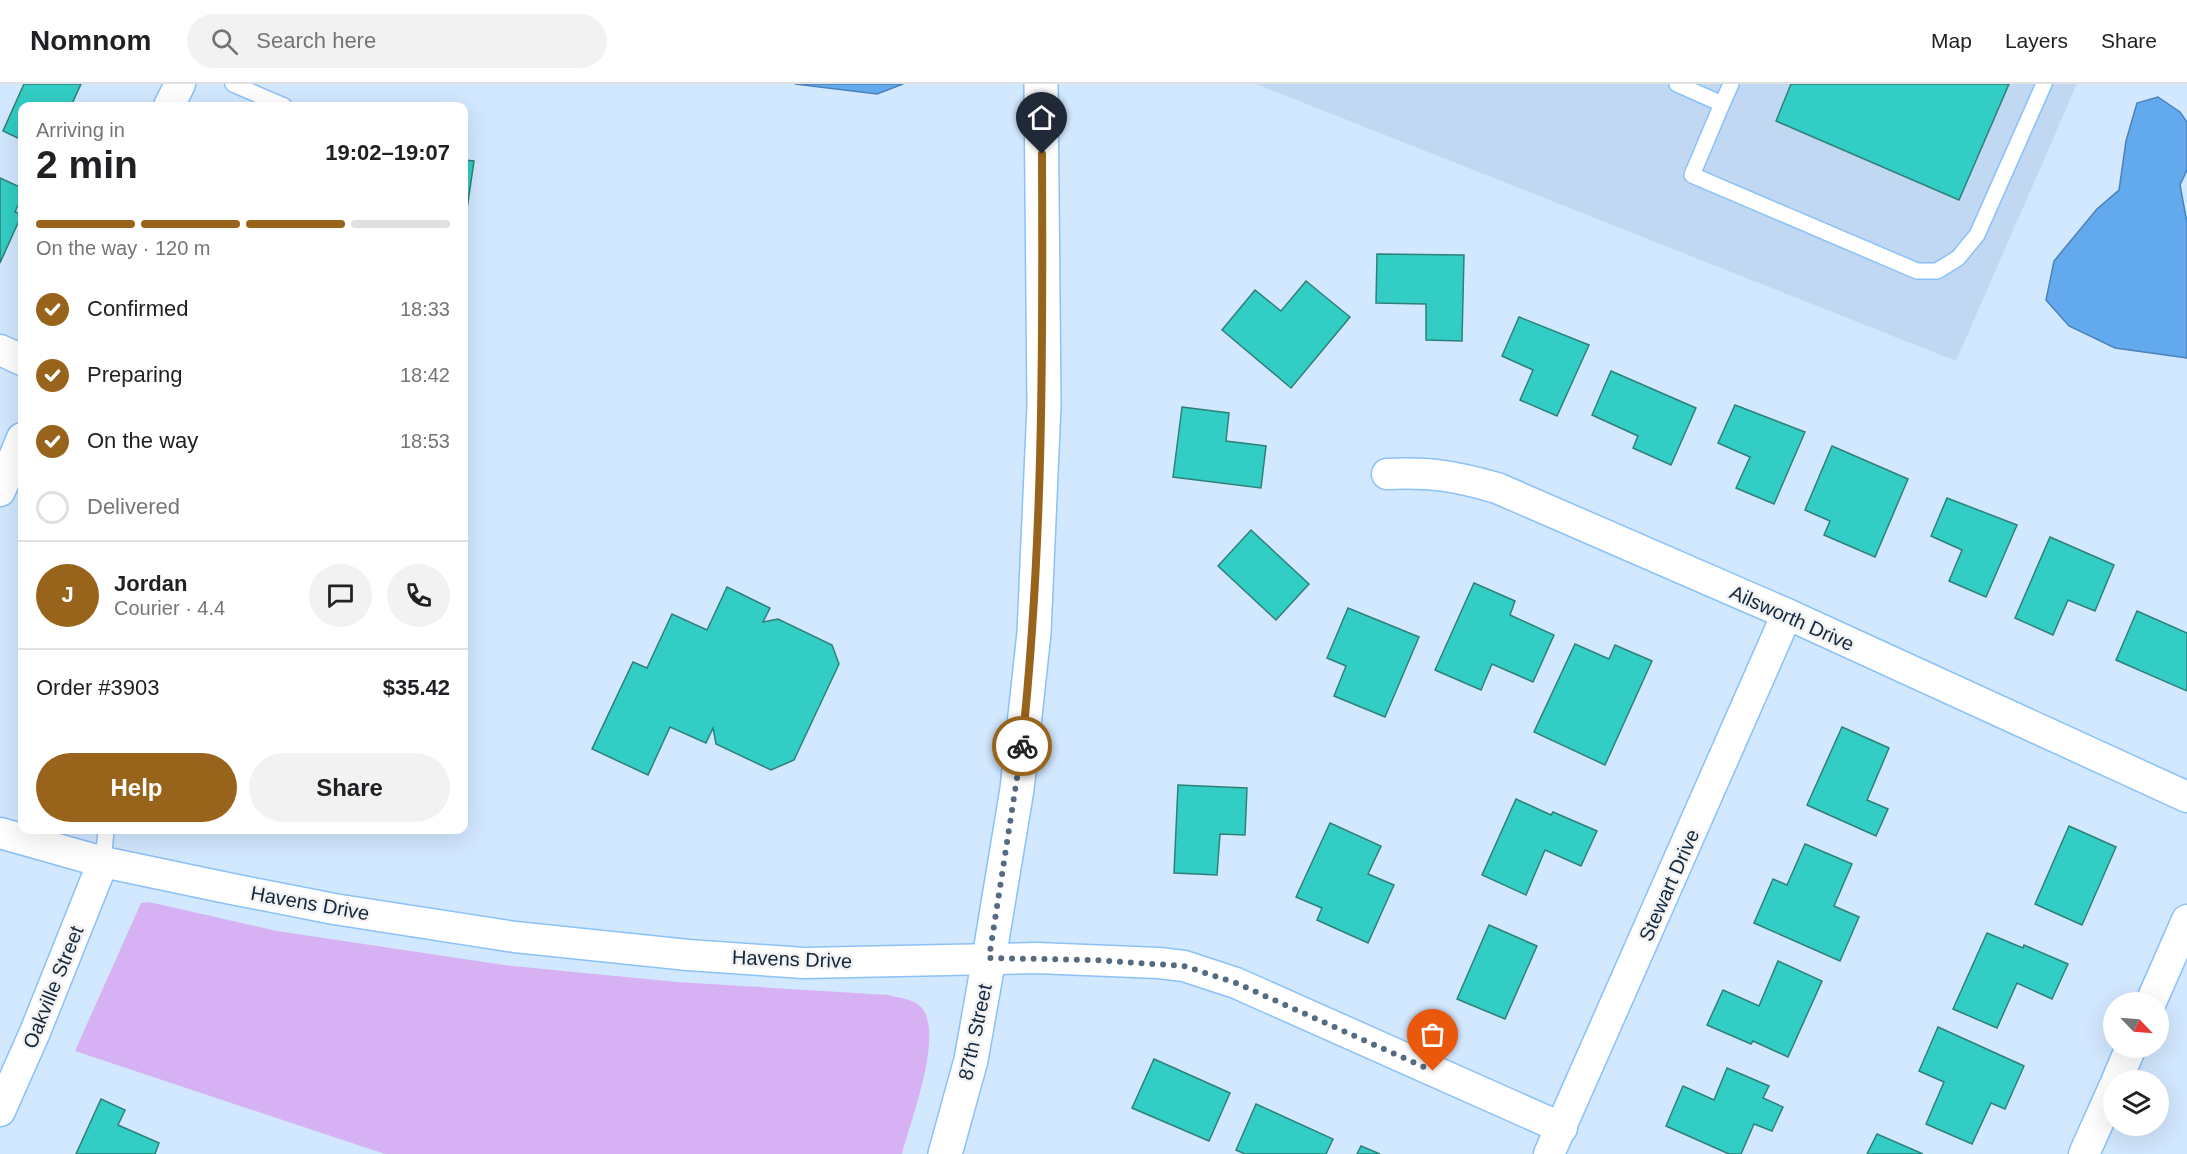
<!DOCTYPE html>
<meta charset="utf-8">
<style>
body{margin:0;font-family:Arial,sans-serif;background:#f2f2f2;color:#202124;height:100vh;display:flex;flex-direction:column;font-size:22px;white-space:nowrap}
*{box-sizing:border-box;margin:0}
p{font-size:20px;color:#757577}
.icon{flex:none;width:33px;height:33px;fill:none;stroke:currentColor;stroke-width:2;stroke-linecap:round;stroke-linejoin:round}
.map{position:relative;flex:1;overflow:hidden}
.sheet{position:absolute;left:18px;top:18px;width:450px;height:732px;display:flex;flex-direction:column;background:#fff;border-radius:12px;box-shadow:0 6px 24px #0002}
.sheet>*{flex:none}
.needle{width:39px;rotate:115deg}
.buttons{position:absolute;left:2103px;top:908px;display:grid;gap:12px}
.buttons a{display:grid;place-items:center;width:66px;height:66px;border-radius:50%;background:#fff;box-shadow:0 6px 24px #0002;font-size:30px}
.pin{position:absolute;display:grid;place-items:center;width:51px;height:51px;color:#fff;margin:-62px -26px;border-radius:50% 50% 50% 0;rotate:-45deg;box-shadow:0 0 6px #0007}
.pin .icon{rotate:45deg}
.courier{position:absolute;display:grid;place-items:center;width:60px;height:60px;margin:-30px;border:4px solid #98631a;border-radius:50%;background:#fff;color:#222;box-shadow:0 2px 8px #0007}
.headline em{font-style:normal;font-weight:700}
.headline div{display:flex;flex-direction:column-reverse}
.headline{display:flex;align-items:center;justify-content:space-between;height:102px;padding:0 18px}
h1{font-size:39px;font-weight:700;line-height:45px}
.bar{display:grid;grid-template-columns:repeat(4,1fr);gap:9px 6px;align-content:center;height:72px;padding:0 18px}
.bar i{height:8px;border-radius:4px;background:#e0e0e0}
.bar .active{background:#98631a}
.bar p{grid-column:span 4}
.line{display:flex;align-items:center;gap:15px;padding:0 18px;border-top:2px solid #e0e0e0}
.line div{flex:1}
.round{display:grid;place-items:center;flex:none;width:63px;height:63px;border-radius:32px;background:#f2f2f2}
ol{padding:0 18px;list-style:none}
li{display:flex;align-items:center;gap:18px;height:66px}
li p{margin-inline-start:auto}
li .icon{padding:6px;border-radius:50%;background:#98631a;color:#fff;stroke-width:4}
li:last-child{color:#757577}
li i{width:33px;height:33px;border:3px solid #e0e0e0;border-radius:50%}
.button{display:flex;gap:12px;margin-top:auto;padding:12px 18px}
.button a{flex:1;height:69px;border-radius:36px;background:#98631a;color:#fff;font-size:24px;font-weight:700;line-height:69px;text-align:center}
.button a+a{background:#f2f2f2;color:#202124}
header{display:flex;align-items:center;gap:36px;box-sizing:border-box;height:84px;padding:0 30px;background:#fff;border-bottom:2px solid #e0e0e0}
header strong{font-size:28px}
nav{display:flex;gap:33px;margin-inline-start:auto;font-size:21px}
.search{width:420px;height:54px;background:#f2f2f2;display:flex;align-items:center;gap:15px;box-sizing:border-box;padding:0 21px;border-radius:33px;color:#757577;font-size:22px}
.map>svg:first-child{display:block}
</style>
<header>
<strong>Nomnom</strong>
<div class="search"><svg class="icon" aria-label="search" viewBox="0 0 24 24"><circle cx="10" cy="10" r="6"/><path d="M15 15l6 6"/></svg>Search here</div>
<nav><a>Map</a><a>Layers</a><a>Share</a></nav>
</header>
<div class="map">
<svg width="2187" height="1070" viewBox="0 0 2187 1070">
<rect width="100%" height="100%" fill="#d2e8ff"/>
<path fill="#c0d8f1" d="M 1256,0 L 2077,0 L 1956,277 Z"/>
<path fill="#d6b2f4" d="M 149,818 L 277,847 L 504,881 L 677,898 L 888,911 C 899,914 915,915 922,924 C 944,952 910,1038 902,1070 L 385,1070 L 75,967 L 141,819 Z"/>
<g fill="#62a9ee" stroke="#4a82b9" stroke-width="1.5">
<path d="M 795,0 L 903,0 L 877,10 Z"/>
<path d="M 2158,13 L 2180,28 L 2187,38 L 2187,86 L 2180,101 L 2187,139 L 2187,274 L 2115,264 L 2069,242 L 2046,216 L 2054,177 L 2097,125 L 2119,106 L 2126,57 L 2137,19 Z"/>
</g>
<g fill="#32cdc4" stroke="#2f807a" stroke-width="1.5">
<path d="M 24,0 L 81,0 L 71,22 L 22,22 L 22,56 L 3,47 Z"/>
<path d="M 1791,0 L 2009,0 L 1959,116 L 1776,37 Z"/>
<path d="M 464,76 L 474,77 L 465,139 L 464,138 Z"/>
<path d="M 0,94 L 22,104 L 22,112 L 15,128 L 22,130 L 0,179 Z"/>
<path d="M 1377,170 L 1464,171 L 1462,257 L 1426,256 L 1426,220 L 1376,219 Z"/>
<path d="M 1306,197 L 1350,233 L 1291,304 L 1222,246 L 1255,206 L 1281,227 Z"/>
<path d="M 1519,233 L 1589,261 L 1557,332 L 1520,316 L 1533,286 L 1502,272 Z"/>
<path d="M 1611,287 L 1696,324 L 1671,381 L 1633,364 L 1638,352 L 1592,331 Z"/>
<path d="M 1735,321 L 1805,348 L 1774,420 L 1736,404 L 1750,373 L 1718,359 Z"/>
<path d="M 1182,323 L 1229,329 L 1226,357 L 1266,362 L 1261,404 L 1173,393 Z"/>
<path d="M 1832,362 L 1908,395 L 1875,473 L 1824,451 L 1830,437 L 1805,426 Z"/>
<path d="M 1947,414 L 2017,441 L 1986,513 L 1949,497 L 1962,466 L 1931,452 Z"/>
<path d="M 1251,446 L 1309,500 L 1276,536 L 1218,482 Z"/>
<path d="M 2050,453 L 2114,481 L 2095,527 L 2068,516 L 2053,551 L 2015,534 Z"/>
<path d="M 1474,499 L 1515,517 L 1510,531 L 1554,551 L 1533,598 L 1492,580 L 1481,606 L 1435,586 Z"/>
<path d="M 727,503 L 770,524 L 763,538 L 778,535 L 832,561 L 839,580 L 794,676 L 771,686 L 716,660 L 713,644 L 706,659 L 670,643 L 648,691 L 592,665 L 633,578 L 647,584 L 672,530 L 707,546 Z"/>
<path d="M 1348,524 L 1419,553 L 1385,633 L 1334,612 L 1346,582 L 1327,574 Z"/>
<path d="M 2137,527 L 2187,549 L 2187,607 L 2116,576 Z"/>
<path d="M 1575,560 L 1609,575 L 1615,561 L 1652,577 L 1605,681 L 1534,648 Z"/>
<path d="M 1842,643 L 1889,664 L 1867,716 L 1888,725 L 1876,752 L 1807,721 Z"/>
<path d="M 1178,701 L 1247,704 L 1245,751 L 1220,750 L 1217,791 L 1174,789 Z"/>
<path d="M 1516,715 L 1551,731 L 1553,728 L 1597,747 L 1581,782 L 1545,766 L 1526,811 L 1482,791 Z"/>
<path d="M 1330,739 L 1381,762 L 1368,790 L 1394,801 L 1368,859 L 1317,836 L 1322,824 L 1296,813 Z"/>
<path d="M 2069,742 L 2116,763 L 2082,841 L 2035,820 Z"/>
<path d="M 1805,760 L 1852,780 L 1834,822 L 1859,833 L 1840,877 L 1754,839 L 1773,795 L 1787,801 Z"/>
<path d="M 1489,841 L 1537,862 L 1505,935 L 1457,915 Z"/>
<path d="M 1987,849 L 2023,864 L 2024,861 L 2068,880 L 2052,915 L 2017,899 L 1997,944 L 1953,925 Z"/>
<path d="M 1778,877 L 1822,897 L 1788,973 L 1753,957 L 1751,960 L 1707,941 L 1723,906 L 1759,922 Z"/>
<path d="M 1938,943 L 2024,982 L 2005,1025 L 1991,1019 L 1972,1060 L 1926,1040 L 1944,998 L 1919,987 Z"/>
<path d="M 1154,975 L 1230,1009 L 1209,1057 L 1132,1024 Z"/>
<path d="M 1727,984 L 1769,1002 L 1763,1014 L 1783,1023 L 1772,1047 L 1754,1040 L 1741,1070 L 1729,1070 L 1666,1042 L 1683,1002 L 1714,1016 Z"/>
<path d="M 101,1015 L 125,1026 L 118,1041 L 159,1059 L 155,1070 L 76,1070 Z"/>
<path d="M 1256,1020 L 1333,1055 L 1326,1070 L 1245,1070 L 1236,1066 Z"/>
<path d="M 1877,1050 L 1923,1070 L 1867,1070 Z"/>
<path d="M 1361,1062 L 1380,1070 L 1357,1070 Z"/>
</g>
<g fill="none" stroke-linecap="round" stroke-linejoin="round">
<g stroke="#8ac1f8" stroke-width="18">
<g id="lane">
<path d="M 233,0 L 284,22"/>
<path d="M 1677,0 L 1722,20 L 1731,0"/>
<path d="M 1722,20 L 1692,91 L 1917,187 L 1937,187 L 1958,174 L 1977,151 L 2044,0"/>
<path d="M 103,778 L 106,746"/>
</g>
</g>
<g stroke="#8ac1f8" stroke-width="33">
<g id="street">
<path d="M 169,22 L 180,0"/>
<path d="M 0,266 L 22,276"/>
<path d="M 1387,390 C 1431,388 1455,392 1497,404 L 1787,530 L 2187,713"/>
<path d="M 0,407 L 22,354"/>
<path d="M 0,749 L 103,778 L 227,804 L 334,825 L 515,853 L 688,871 L 804,879 L 1037,874 L 1159,879 L 1184,882 L 1236,899 L 1562,1044"/>
<path d="M 2151,918 L 2187,836"/>
<path d="M 2117,996 L 2131,963"/>
<path d="M 0,1027 L 35,948 L 103,778"/>
<path d="M 1549,1070 L 1787,530"/>
<path d="M 2084,1070 L 2114,1003"/>
</g>
</g>
<g stroke="#8ac1f8" stroke-width="36">
<path id="secondary" d="M 945,1070 L 971,976 L 989,874 L 1017,705 L 1034,549 L 1044,321 L 1041,0"/>
</g>
<use href="#lane" stroke="#fff" stroke-width="15"/>
<use href="#street" stroke="#fff" stroke-width="30"/>
<use href="#secondary" stroke="#fff" stroke-width="33"/>
</g>
<g fill="none" stroke-linecap="round" stroke-linejoin="round">
<path stroke="#556b81" stroke-width="6" stroke-dasharray="0 10.8" d="M 1022,662 L 989,874 L 1094,876 L 1184,882 L 1236,899 L 1433,987"/>
<path stroke="#98631a" stroke-width="8" d="M 1022,662 C 1043,463 1043,270 1042,70"/>
</g>
<g text-anchor="middle" dominant-baseline="central" stroke-width="5" stroke-linejoin="round" paint-order="stroke">
<g font-size="20" fill="#12283d" stroke="#f2f2f2">
<text transform="translate(1792 534) rotate(24)">Ailsworth Drive</text>
<text transform="translate(1669 801) rotate(-66)">Stewart Drive</text>
<text transform="translate(310 819) rotate(10)">Havens Drive</text>
<text transform="translate(792 875) rotate(2)">Havens Drive</text>
<text transform="translate(53 903) rotate(-68)">Oakville Street</text>
<text transform="translate(975 948) rotate(-78)">87th Street</text>
</g>
</g>
</svg>
<div class="buttons">
<a><svg class="needle" viewBox="-14 -14 28 28"><path d="M0-13l5 13h-10z" fill="#e53935"/><path d="M0 13l5-13h-10z" fill="#757577"/></svg></a>
<a><svg class="icon" aria-label="layers" viewBox="0 0 24 24"><path d="M12 4l9 5-9 5-9-5zM3 14l9 5 9-5"/></svg></a>
</div>
<div class="pin" style="left:1433px;top:987px;background:#ea580c"><svg class="icon" aria-label="bag" viewBox="0 0 24 24"><path d="M5 8h14l-1 12H6zM9 8a3 3 0 0 1 6 0"/></svg></div>
<div class="pin" style="left:1042px;top:70px;background:#1f2937"><svg class="icon" aria-label="home" viewBox="0 0 24 24"><path d="M3 11l9-7 9 7M6 9v11h12V9"/></svg></div>
<div class="courier" style="left:1022px;top:662px"><svg class="icon" aria-label="bike" viewBox="0 0 24 24"><circle cx="6" cy="16" r="4"/><circle cx="18" cy="16" r="4"/><path d="M6 16l4-8h5l3 8M10 8l3 8H6M13 5h3"/></svg></div>
<section class="sheet">
<div class="headline"><div><h1>2 min</h1><p>Arriving in</p></div><em>19:02–19:07</em></div>
<div class="bar"><i class="active"></i><i class="active"></i><i class="active"></i><i></i><p>On the way · 120 m</p></div>
<ol>
<li><svg class="icon" aria-label="check" viewBox="0 0 24 24"><path d="M5 12l5 5 9-10"/></svg>Confirmed<p>18:33</p></li>
<li><svg class="icon" aria-label="check" viewBox="0 0 24 24"><path d="M5 12l5 5 9-10"/></svg>Preparing<p>18:42</p></li>
<li><svg class="icon" aria-label="check" viewBox="0 0 24 24"><path d="M5 12l5 5 9-10"/></svg>On the way<p>18:53</p></li>
<li><i></i>Delivered</li>
</ol>
<div class="line" style="height:108px"><b class="round" style="background:#98631a;color:#fff">J</b><div><b>Jordan</b><p>Courier · 4.4</p></div><a class="round"><svg class="icon" aria-label="chat" viewBox="0 0 24 24"><path d="M4 5h16v11H9l-5 4z"/></svg></a><a class="round"><svg class="icon" aria-label="phone" viewBox="0 0 24 24"><path d="M5 4h4l2 5-3 2q2 4 5 5l2-3 5 2v4C11 20 4 13 5 4z"/></svg></a></div>
<div class="line" style="height:78px"><div>Order #3903</div><b>$35.42</b></div>
<div class="button"><a>Help</a><a>Share</a></div>
</section>
</div>
